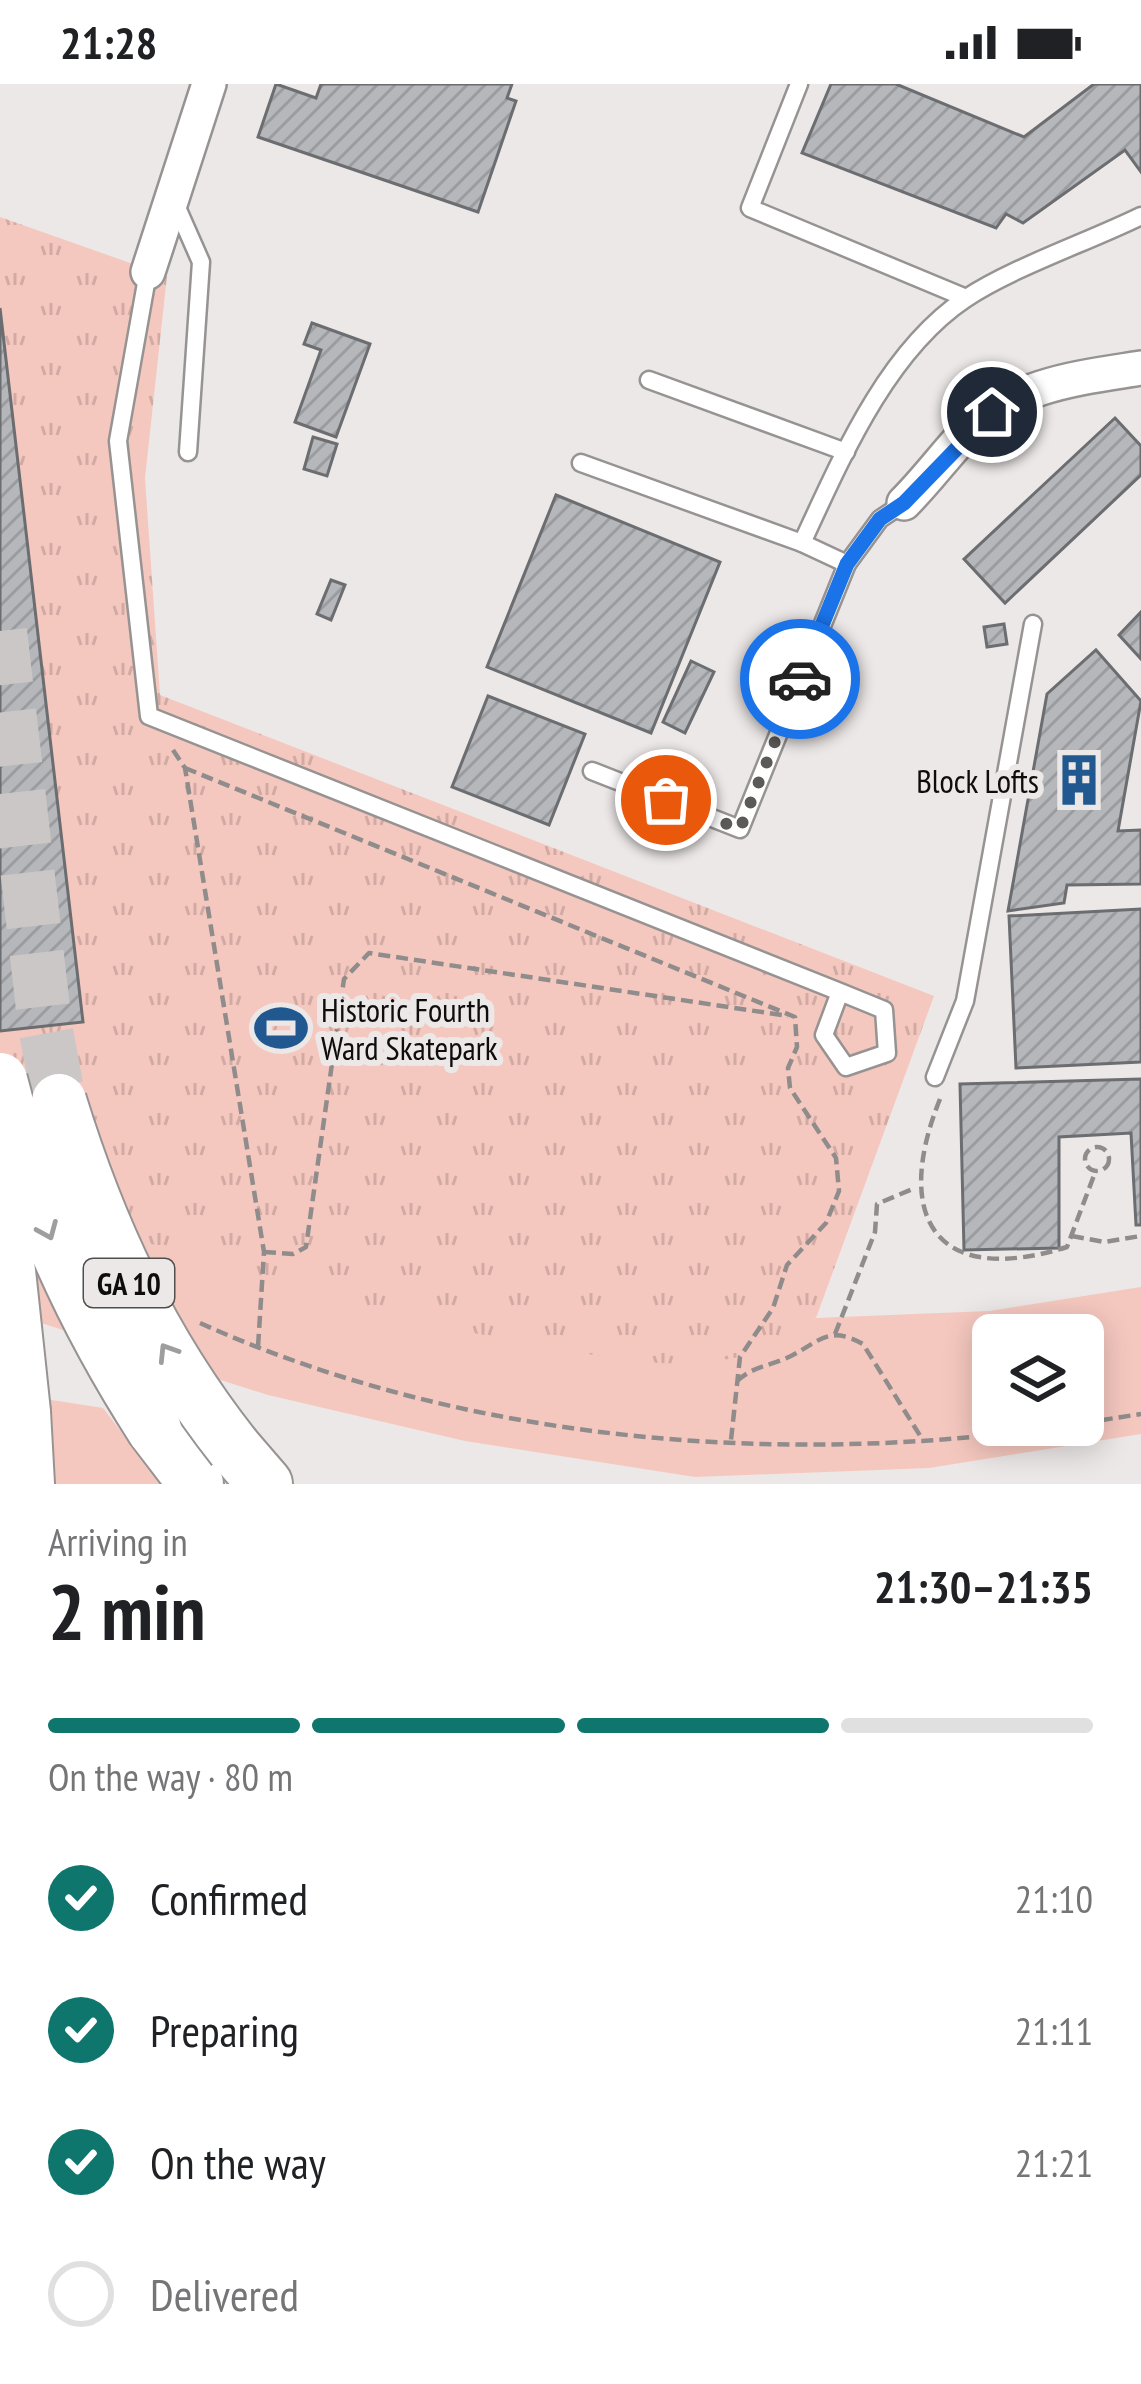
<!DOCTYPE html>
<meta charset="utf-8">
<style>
body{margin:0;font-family:"PT Sans Narrow",sans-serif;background:#f6f6f6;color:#202124;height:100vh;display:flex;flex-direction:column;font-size:45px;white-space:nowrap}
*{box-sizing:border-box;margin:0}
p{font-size:39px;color:#757577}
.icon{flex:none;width:66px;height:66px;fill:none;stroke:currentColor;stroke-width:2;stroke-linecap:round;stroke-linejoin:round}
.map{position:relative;height:1400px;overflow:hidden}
.drawer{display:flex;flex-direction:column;background:#fff;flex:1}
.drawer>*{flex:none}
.fabs{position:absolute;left:972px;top:1230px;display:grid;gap:24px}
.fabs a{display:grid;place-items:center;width:132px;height:132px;border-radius:18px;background:#fff;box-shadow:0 6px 30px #0003;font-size:60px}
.pin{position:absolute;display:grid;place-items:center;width:102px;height:102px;color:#fff;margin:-51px;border:6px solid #fff;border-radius:50%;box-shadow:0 3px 12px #0007}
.courier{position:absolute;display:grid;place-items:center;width:120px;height:120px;margin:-60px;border:9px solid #1a73e8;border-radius:50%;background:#fff;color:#222;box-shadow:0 3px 15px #0007}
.overview em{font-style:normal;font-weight:800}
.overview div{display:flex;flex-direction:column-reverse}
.overview{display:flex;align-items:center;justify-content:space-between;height:204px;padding:0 48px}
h1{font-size:78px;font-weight:800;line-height:90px}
.bar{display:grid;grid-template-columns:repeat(4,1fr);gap:18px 12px;align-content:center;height:144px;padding:0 48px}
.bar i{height:15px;border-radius:9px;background:#e0e0e0}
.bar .on{background:#0f766e}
.bar p{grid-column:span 4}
ol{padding:0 48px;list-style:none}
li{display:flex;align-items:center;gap:36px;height:132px}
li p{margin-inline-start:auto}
li .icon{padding:12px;border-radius:50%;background:#0f766e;color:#fff;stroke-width:4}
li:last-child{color:#757577}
li i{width:66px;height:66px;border:6px solid #e0e0e0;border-radius:50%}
.status{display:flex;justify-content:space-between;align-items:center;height:84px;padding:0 60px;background:#fff;direction:ltr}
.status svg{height:33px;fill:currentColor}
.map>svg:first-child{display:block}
</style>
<div class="status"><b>21:28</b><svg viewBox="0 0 49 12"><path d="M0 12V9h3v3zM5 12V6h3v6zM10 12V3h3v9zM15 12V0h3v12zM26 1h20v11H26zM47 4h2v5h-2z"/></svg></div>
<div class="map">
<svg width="1141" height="1400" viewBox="0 0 1141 1400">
<defs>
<pattern id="park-tufts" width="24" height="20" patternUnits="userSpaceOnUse" patternTransform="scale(3)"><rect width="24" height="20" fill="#f5c8bf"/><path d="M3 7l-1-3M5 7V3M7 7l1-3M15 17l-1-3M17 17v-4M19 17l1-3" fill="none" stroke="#d1aba3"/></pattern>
<pattern id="building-hatch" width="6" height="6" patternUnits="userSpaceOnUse" patternTransform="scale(3)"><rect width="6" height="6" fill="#b5b7ba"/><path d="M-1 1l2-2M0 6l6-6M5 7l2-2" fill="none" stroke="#9a9c9f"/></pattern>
</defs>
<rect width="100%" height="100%" fill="#ece8e7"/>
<g fill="#f5c8bf" fill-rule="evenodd">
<path d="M 0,1100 L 740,1273 L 816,1234 L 989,1227 L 1141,1203 L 1141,1350 L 929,1384 L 695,1393 L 465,1357 L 268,1311 L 0,1226 ZM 993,1251 L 1083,1251 L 1083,1341 L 993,1341 Z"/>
<path d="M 39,1314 L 103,1324 L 161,1400 L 43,1400 Z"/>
</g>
<path fill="url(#park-tufts)" d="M 0,133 L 167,192 L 145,394 L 160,611 L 934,912 L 816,1234 C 791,1247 762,1269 734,1274 C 667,1288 600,1272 534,1260 C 341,1227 180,1177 0,1100 Z"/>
<g fill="url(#building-hatch)" stroke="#6b6d70" stroke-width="3">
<path d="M 276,0 L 316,14 L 321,0 L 512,0 L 507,14 L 516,17 L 478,128 L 258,53 Z"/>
<path d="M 831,0 L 896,0 L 1024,53 L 1094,0 L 1141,0 L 1141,88 L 1125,66 L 1023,139 L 1006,130 L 996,144 L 802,69 Z"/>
<path d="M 0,224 L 83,938 L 0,947 Z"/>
<path d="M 312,239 L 370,260 L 336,353 L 295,338 L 321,266 L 304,260 Z"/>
<path d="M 1115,334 L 1141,362 L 1141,391 L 1005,519 L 964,475 Z"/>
<path d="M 313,353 L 337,360 L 327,392 L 304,385 Z"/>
<path d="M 556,411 L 720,478 L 651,649 L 487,583 Z"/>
<path d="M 331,496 L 345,501 L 331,536 L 317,530 Z"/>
<path d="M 1141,528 L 1141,575 L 1119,551 Z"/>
<path d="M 1004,540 L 1007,560 L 987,563 L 984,543 Z"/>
<path d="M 1096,566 L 1141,617 L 1118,747 L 1141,746 L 1141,800 L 1067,801 L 1064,819 L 1008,827 L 1047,610 Z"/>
<path d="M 691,577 L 714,588 L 685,649 L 663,638 Z"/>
<path d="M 488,612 L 585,650 L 549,741 L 452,703 Z"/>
<path d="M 1141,825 L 1141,978 L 1016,984 L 1009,832 Z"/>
<path d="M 1141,995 L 1141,1141 L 1136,1141 L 1131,1049 L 1059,1053 L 1059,1164 L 964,1166 L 960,1000 Z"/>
</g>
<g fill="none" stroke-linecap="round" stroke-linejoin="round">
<path stroke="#cbc7c6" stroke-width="54" stroke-dasharray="54 27" stroke-linecap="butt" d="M 0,547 L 45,942 L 59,1017"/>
<g stroke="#979392" stroke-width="21">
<g id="service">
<path d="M 799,0 L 750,124 L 966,214"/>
<path d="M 175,119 L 201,178 L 188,368"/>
<path d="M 148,188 L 118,357 L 149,632 L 840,908 L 884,926 L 887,969 L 846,983 L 824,951 L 840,908"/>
<path d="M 649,296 L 846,368"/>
<path d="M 581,379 L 802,459 C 841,375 886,268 965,215 C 1011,184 1088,158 1141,132"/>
<path d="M 802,459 L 847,480"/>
<path d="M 592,687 L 740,745 L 847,480 L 880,435 L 904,419"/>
<path d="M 935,993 L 965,917 L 1033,540"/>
</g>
</g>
<g stroke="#979392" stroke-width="38">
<g id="minor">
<path d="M 148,188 L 209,0"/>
<path d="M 904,419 C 927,396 945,371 967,348 C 1014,300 1079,294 1141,284"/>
</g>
</g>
<g stroke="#979392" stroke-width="58">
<g id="trunk">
<path d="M 23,1328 L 27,1400"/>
<path d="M 154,1345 L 196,1400"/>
<path d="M 234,1364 L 265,1400"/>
</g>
</g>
<g stroke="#8f8c8b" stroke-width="4.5" stroke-dasharray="12 6" stroke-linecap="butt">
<path d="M 173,666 L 185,684 L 264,1168 L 258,1263"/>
<path d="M 185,684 L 795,933 L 797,963 L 788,984 L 790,1004 L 836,1074 L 839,1107 L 826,1139 L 787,1181 L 773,1224 L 740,1273 L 731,1356"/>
<path d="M 940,1015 C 892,1134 936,1204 1067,1163 L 1096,1086"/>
<circle cx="1097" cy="1075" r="12"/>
<path d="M 1072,1152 L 1104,1158 L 1141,1152"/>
<path d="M 264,1168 L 293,1170 L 306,1163 L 344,895 L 369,869 L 788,932"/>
<path d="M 200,1239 C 466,1359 784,1384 1071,1341"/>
<path d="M 835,1250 L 875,1148 L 877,1120 L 915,1104"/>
<path d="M 737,1297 C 755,1281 771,1282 791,1272 C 820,1257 829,1241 863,1260 L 924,1358"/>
<path d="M 1083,1339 L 1141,1330"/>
</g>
<use href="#service" stroke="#fff" stroke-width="16"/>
<use href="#minor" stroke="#fff" stroke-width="33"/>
<use href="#trunk" stroke="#fff" stroke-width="54"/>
<g stroke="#979392" stroke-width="58" stroke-linecap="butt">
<g id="trunk-bridge">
<path d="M 0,996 C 32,1123 83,1235 154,1345"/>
<path d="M 59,1017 C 98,1144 151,1259 234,1364"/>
<path d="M 0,1112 L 23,1328"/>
</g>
</g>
<use href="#trunk-bridge" stroke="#fff" stroke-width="54"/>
</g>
<defs><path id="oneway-chevron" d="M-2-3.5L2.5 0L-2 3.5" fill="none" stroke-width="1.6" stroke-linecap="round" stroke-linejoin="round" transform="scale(3)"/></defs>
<g stroke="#9f9e9e">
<use href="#oneway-chevron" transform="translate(48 1147) rotate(67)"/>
<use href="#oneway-chevron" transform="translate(167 1268) rotate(-122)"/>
</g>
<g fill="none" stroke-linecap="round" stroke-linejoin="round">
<path stroke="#5c5a59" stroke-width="12" stroke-dasharray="0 21.6" d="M 666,716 L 740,745 L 800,595"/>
<path stroke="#1a73e8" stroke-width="15" d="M 800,595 L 847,480 L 880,435 L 904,419 L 992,328"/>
</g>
<defs>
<g id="building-bare" transform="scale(4.14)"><path d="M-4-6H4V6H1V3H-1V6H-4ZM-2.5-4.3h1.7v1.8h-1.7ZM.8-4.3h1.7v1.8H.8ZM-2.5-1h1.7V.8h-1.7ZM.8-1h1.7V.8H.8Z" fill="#21588f" stroke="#ece8e7" stroke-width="2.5" paint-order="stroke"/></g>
<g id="stadium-bare" transform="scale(4.14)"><path d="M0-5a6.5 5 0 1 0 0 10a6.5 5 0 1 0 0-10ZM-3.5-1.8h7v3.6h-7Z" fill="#21588f" stroke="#ece8e7" stroke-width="2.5" paint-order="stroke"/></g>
</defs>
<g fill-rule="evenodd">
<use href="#building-bare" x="1079" y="696"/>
<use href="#stadium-bare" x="281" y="944"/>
</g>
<g text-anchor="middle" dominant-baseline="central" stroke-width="12" stroke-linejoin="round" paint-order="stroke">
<rect fill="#ece8e7" stroke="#514f4e" stroke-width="3" x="84" y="1175" width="90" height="48" rx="9"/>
<g font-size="30" font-weight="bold" fill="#0e0d0c">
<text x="129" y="1199">GA 10</text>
</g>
<g font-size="33" fill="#0e0d0c" stroke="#ece8e7" text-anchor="end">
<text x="1039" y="696">Block Lofts</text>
<text x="321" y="925" text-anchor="start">Historic Fourth<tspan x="321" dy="38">Ward Skatepark</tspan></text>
</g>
</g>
</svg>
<div class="fabs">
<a><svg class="icon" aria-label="layers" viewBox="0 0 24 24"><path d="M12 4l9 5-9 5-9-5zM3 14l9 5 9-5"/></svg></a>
</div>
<div class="pin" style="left:666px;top:716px;background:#ea580c"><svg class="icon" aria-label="bag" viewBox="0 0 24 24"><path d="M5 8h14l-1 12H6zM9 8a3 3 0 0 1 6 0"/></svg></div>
<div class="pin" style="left:992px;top:328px;background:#1f2937"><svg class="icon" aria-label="home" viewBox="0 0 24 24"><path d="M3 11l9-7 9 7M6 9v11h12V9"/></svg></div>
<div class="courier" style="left:800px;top:595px"><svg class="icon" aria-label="car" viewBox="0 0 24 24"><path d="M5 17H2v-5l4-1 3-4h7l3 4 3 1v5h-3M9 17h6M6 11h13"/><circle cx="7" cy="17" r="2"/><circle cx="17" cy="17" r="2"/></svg></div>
</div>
<section class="drawer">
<div class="overview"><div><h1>2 min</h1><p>Arriving in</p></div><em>21:30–21:35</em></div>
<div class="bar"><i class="on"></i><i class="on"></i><i class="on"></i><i></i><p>On the way · 80 m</p></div>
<ol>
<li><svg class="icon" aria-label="check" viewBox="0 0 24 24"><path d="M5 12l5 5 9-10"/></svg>Confirmed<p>21:10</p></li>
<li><svg class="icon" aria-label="check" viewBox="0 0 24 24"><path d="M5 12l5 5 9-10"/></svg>Preparing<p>21:11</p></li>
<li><svg class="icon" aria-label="check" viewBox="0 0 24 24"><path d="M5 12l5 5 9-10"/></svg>On the way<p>21:21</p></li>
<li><i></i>Delivered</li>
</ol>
</section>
